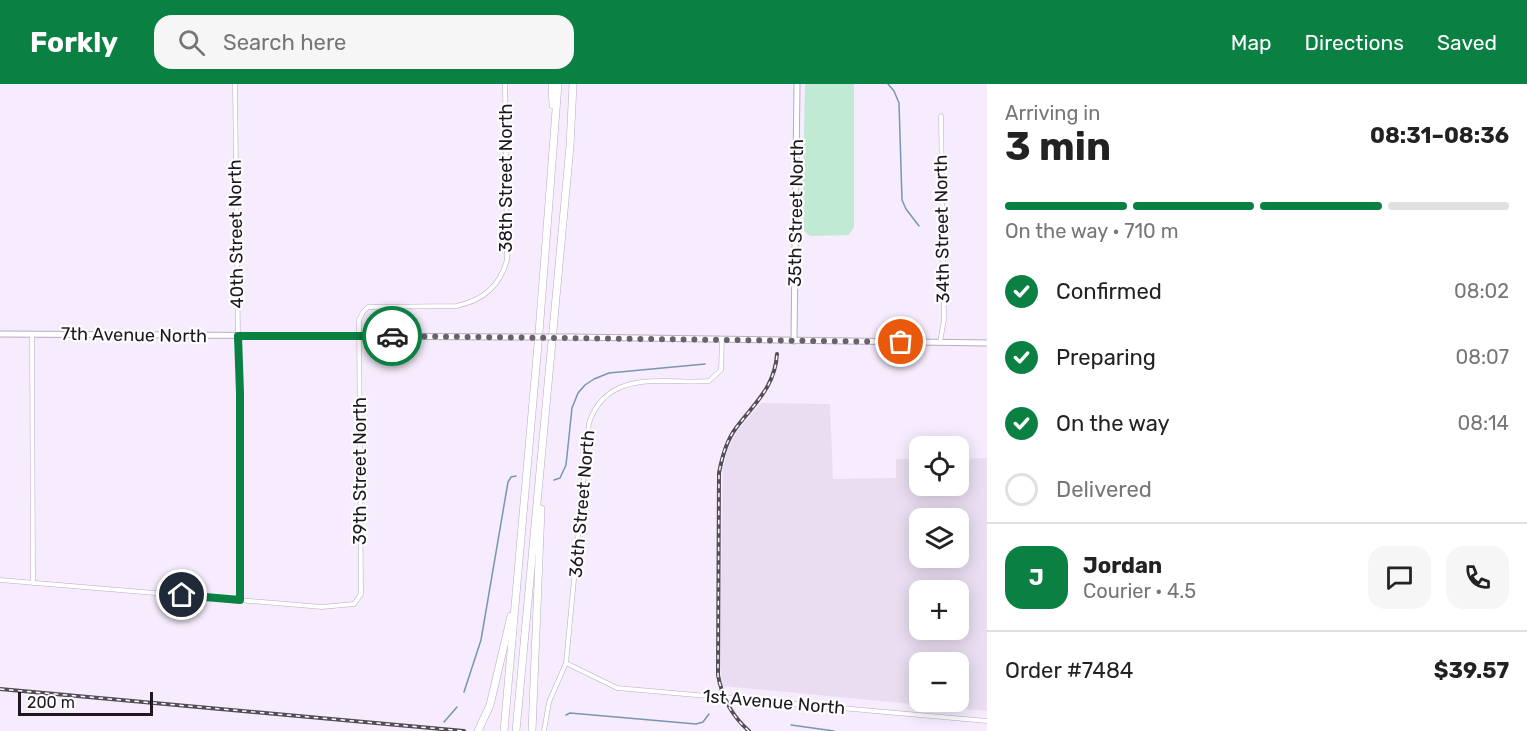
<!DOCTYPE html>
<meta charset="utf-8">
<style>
body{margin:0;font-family:Rubik,sans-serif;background:#f6f6f6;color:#222;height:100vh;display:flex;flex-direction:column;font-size:22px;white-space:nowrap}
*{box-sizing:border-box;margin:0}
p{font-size:20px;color:#767676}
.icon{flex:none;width:33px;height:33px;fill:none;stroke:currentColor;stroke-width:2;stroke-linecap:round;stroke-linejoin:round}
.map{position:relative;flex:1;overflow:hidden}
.sheet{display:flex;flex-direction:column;background:#fff;width:540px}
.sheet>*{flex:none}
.fabs{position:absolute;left:909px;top:352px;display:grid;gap:12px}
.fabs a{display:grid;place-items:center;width:60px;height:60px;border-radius:12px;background:#fff;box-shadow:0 3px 15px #0003;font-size:30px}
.scale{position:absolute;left:18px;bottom:15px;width:135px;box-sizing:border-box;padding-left:6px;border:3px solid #1d1820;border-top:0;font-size:16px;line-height:21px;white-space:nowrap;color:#1d1820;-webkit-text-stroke:4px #fefefe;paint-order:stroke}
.pin{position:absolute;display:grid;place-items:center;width:51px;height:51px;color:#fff;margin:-26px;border:3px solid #fff;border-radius:50%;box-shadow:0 2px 6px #0007}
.courier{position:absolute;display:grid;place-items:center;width:60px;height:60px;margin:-30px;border:4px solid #0b8043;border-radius:50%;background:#fff;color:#222;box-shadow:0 2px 8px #0007}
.head em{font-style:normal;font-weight:700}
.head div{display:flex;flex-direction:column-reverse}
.head{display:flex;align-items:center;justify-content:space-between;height:102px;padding:0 18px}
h1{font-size:39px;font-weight:700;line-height:45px}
.bar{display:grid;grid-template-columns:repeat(4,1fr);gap:9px 6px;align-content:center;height:72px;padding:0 18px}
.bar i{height:8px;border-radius:4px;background:#e0e0e0}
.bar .active{background:#0b8043}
.bar p{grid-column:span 4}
.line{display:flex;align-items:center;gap:15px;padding:0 18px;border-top:2px solid #e0e0e0}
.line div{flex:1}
.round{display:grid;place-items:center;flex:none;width:63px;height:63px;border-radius:18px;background:#f6f6f6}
ol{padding:0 18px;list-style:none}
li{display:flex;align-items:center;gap:18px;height:66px}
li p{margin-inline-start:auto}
li .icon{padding:6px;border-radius:50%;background:#0b8043;color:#fff;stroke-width:4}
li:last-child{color:#767676}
li i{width:33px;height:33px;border:3px solid #e0e0e0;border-radius:50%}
header{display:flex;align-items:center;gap:36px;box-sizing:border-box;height:84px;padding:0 30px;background:#0b8043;color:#fff}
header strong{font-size:28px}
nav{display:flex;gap:33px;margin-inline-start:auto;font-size:21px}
.search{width:420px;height:54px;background:#f6f6f6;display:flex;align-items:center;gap:15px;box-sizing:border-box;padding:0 21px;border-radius:18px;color:#767676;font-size:22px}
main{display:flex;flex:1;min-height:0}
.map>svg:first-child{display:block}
</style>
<header>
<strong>Forkly</strong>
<div class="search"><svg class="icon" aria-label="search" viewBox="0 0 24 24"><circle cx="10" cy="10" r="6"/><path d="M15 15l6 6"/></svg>Search here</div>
<nav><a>Map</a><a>Directions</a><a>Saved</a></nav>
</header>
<main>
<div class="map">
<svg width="987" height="647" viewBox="0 0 987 647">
<rect width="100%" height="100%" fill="#f6ecfd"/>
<path fill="#eaddf1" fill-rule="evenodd" d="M 761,319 L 830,320 L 833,395 L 896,394 L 896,375 L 919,375 L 920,402 L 958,402 L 959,375 L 987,374 L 987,627 L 722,602 L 720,581 L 723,384 L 727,367 L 736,348 ZM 920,435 L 958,435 L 958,474 L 920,474 ZM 920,507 L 958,507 L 958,546 L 920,546 ZM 920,579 L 958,579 L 958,618 L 920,618 Z"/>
<path fill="#c1ead4" d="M 805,0 L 854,0 L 854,143 L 849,151 L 811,152 L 807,150 L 804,146 L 803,100 Z"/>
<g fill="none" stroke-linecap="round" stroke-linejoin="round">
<g stroke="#7895b2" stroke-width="1.5">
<path d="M 888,0 L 894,7 L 899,19 L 902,116 L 906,125 L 919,142"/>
<path d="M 554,396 L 560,394 L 566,381 L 572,324 L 578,309 L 585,301 L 594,295 L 609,289 L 705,280"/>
<path d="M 464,608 L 481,556 L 508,398 L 511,393 L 516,392"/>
<path d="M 566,631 L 570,629 L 696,640 L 703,638 L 709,630"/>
<path d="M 444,638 L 457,623"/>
<path d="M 791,641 L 834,647"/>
</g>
<g stroke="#b7acc0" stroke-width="5">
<g id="street">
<path d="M 235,0 L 238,252 L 240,309 L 240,516"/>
<path d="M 32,251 L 33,499"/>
<path d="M 940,258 L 944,236 L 941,32"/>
<path d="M 0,496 L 322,523 L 354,520 L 361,510 L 359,236 L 363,228 L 368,223 L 456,222 C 482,217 500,202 507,176 L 505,0"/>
<path d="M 566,579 L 617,604 L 987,637"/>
<path d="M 544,647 L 549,618 L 566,579 L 589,339 C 607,284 663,300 709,297 L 721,286 L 722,256"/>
</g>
</g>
<g stroke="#b7acc0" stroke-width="7">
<g id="secondary">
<path d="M 0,250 L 520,253"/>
<path d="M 570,253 L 987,259"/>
<path d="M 794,257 L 797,0"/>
</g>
</g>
<g stroke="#b7acc0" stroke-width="8">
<g id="highway">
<path d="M 552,0 L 553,21"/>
<path d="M 478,647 L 490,621 L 511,532"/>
<path d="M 504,647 L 539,249 L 558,0"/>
<path d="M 516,647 L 570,62 L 573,0"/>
<path d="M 532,647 L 541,425"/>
</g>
</g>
<use href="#street" stroke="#fff" stroke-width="4"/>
<use href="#secondary" stroke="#fff" stroke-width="5"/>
<use href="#highway" stroke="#fff" stroke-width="7"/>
<g stroke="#524c56" stroke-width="4">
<g id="rail">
<path d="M 0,605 L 464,647"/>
<path d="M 749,647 C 732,632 722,614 718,591 L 719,389 C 722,373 726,357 736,344 C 754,320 775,303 777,270"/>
</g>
</g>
<use href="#rail" stroke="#fefefe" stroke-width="1.5" stroke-dasharray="4.5" stroke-linecap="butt"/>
<g stroke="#b7acc0" stroke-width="7" stroke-linecap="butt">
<path id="secondary-bridge" d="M 520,253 L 570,253"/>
</g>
<use href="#secondary-bridge" stroke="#fff" stroke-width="5"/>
</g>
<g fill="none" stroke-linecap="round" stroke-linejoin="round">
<path stroke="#69626d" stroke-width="6" stroke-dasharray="0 10.8" d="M 392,252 L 901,258"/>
<path stroke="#0b8043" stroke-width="8" d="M 182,511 L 240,516 L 240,309 L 238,252 L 392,252"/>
</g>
<g text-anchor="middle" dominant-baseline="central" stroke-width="4.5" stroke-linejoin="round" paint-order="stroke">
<g font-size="18" fill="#1d1820" stroke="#fefefe">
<text transform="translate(506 94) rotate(-90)">38th Street North</text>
<text transform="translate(796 129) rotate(-89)">35th Street North</text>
<text transform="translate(942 145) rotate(-91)">34th Street North</text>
<text transform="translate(236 150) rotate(-91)">40th Street North</text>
<text transform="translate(134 251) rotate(1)">7th Avenue North</text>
<text transform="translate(360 387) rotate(-90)">39th Street North</text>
<text transform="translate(582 420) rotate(-85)">36th Street North</text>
<text transform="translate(774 618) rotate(5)">1st Avenue North</text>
</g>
</g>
</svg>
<div class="fabs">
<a><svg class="icon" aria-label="locate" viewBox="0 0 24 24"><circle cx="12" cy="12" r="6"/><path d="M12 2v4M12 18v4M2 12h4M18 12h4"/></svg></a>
<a><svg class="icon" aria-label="layers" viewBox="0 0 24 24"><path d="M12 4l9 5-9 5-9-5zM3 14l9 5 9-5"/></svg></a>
<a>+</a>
<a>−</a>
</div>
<div class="scale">200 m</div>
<div class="pin" style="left:901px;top:258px;background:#ea580c"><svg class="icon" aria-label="bag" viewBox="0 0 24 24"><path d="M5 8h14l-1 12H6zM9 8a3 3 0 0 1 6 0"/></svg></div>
<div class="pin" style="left:182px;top:511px;background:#1f2937"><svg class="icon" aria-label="home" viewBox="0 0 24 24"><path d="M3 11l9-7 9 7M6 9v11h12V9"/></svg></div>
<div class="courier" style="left:392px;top:252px"><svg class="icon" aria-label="car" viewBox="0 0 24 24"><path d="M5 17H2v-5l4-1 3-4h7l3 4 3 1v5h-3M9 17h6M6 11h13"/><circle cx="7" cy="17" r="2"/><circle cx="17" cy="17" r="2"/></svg></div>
</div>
<section class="sheet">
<div class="head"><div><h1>3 min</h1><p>Arriving in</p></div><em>08:31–08:36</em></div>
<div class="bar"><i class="active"></i><i class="active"></i><i class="active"></i><i></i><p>On the way · 710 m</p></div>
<ol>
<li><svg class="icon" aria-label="check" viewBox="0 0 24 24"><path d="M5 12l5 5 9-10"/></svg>Confirmed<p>08:02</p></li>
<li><svg class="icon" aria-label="check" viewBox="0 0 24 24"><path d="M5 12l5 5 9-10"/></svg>Preparing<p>08:07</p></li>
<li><svg class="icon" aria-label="check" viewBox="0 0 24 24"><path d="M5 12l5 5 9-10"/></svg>On the way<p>08:14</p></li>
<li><i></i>Delivered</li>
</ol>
<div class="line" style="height:108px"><b class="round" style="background:#0b8043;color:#fff">J</b><div><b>Jordan</b><p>Courier · 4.5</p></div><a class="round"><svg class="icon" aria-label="chat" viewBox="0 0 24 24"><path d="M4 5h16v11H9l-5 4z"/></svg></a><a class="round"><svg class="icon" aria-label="phone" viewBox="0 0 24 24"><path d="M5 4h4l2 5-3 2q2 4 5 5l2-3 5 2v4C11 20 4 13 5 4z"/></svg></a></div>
<div class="line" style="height:78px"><div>Order #7484</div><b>$39.57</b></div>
</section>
</main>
